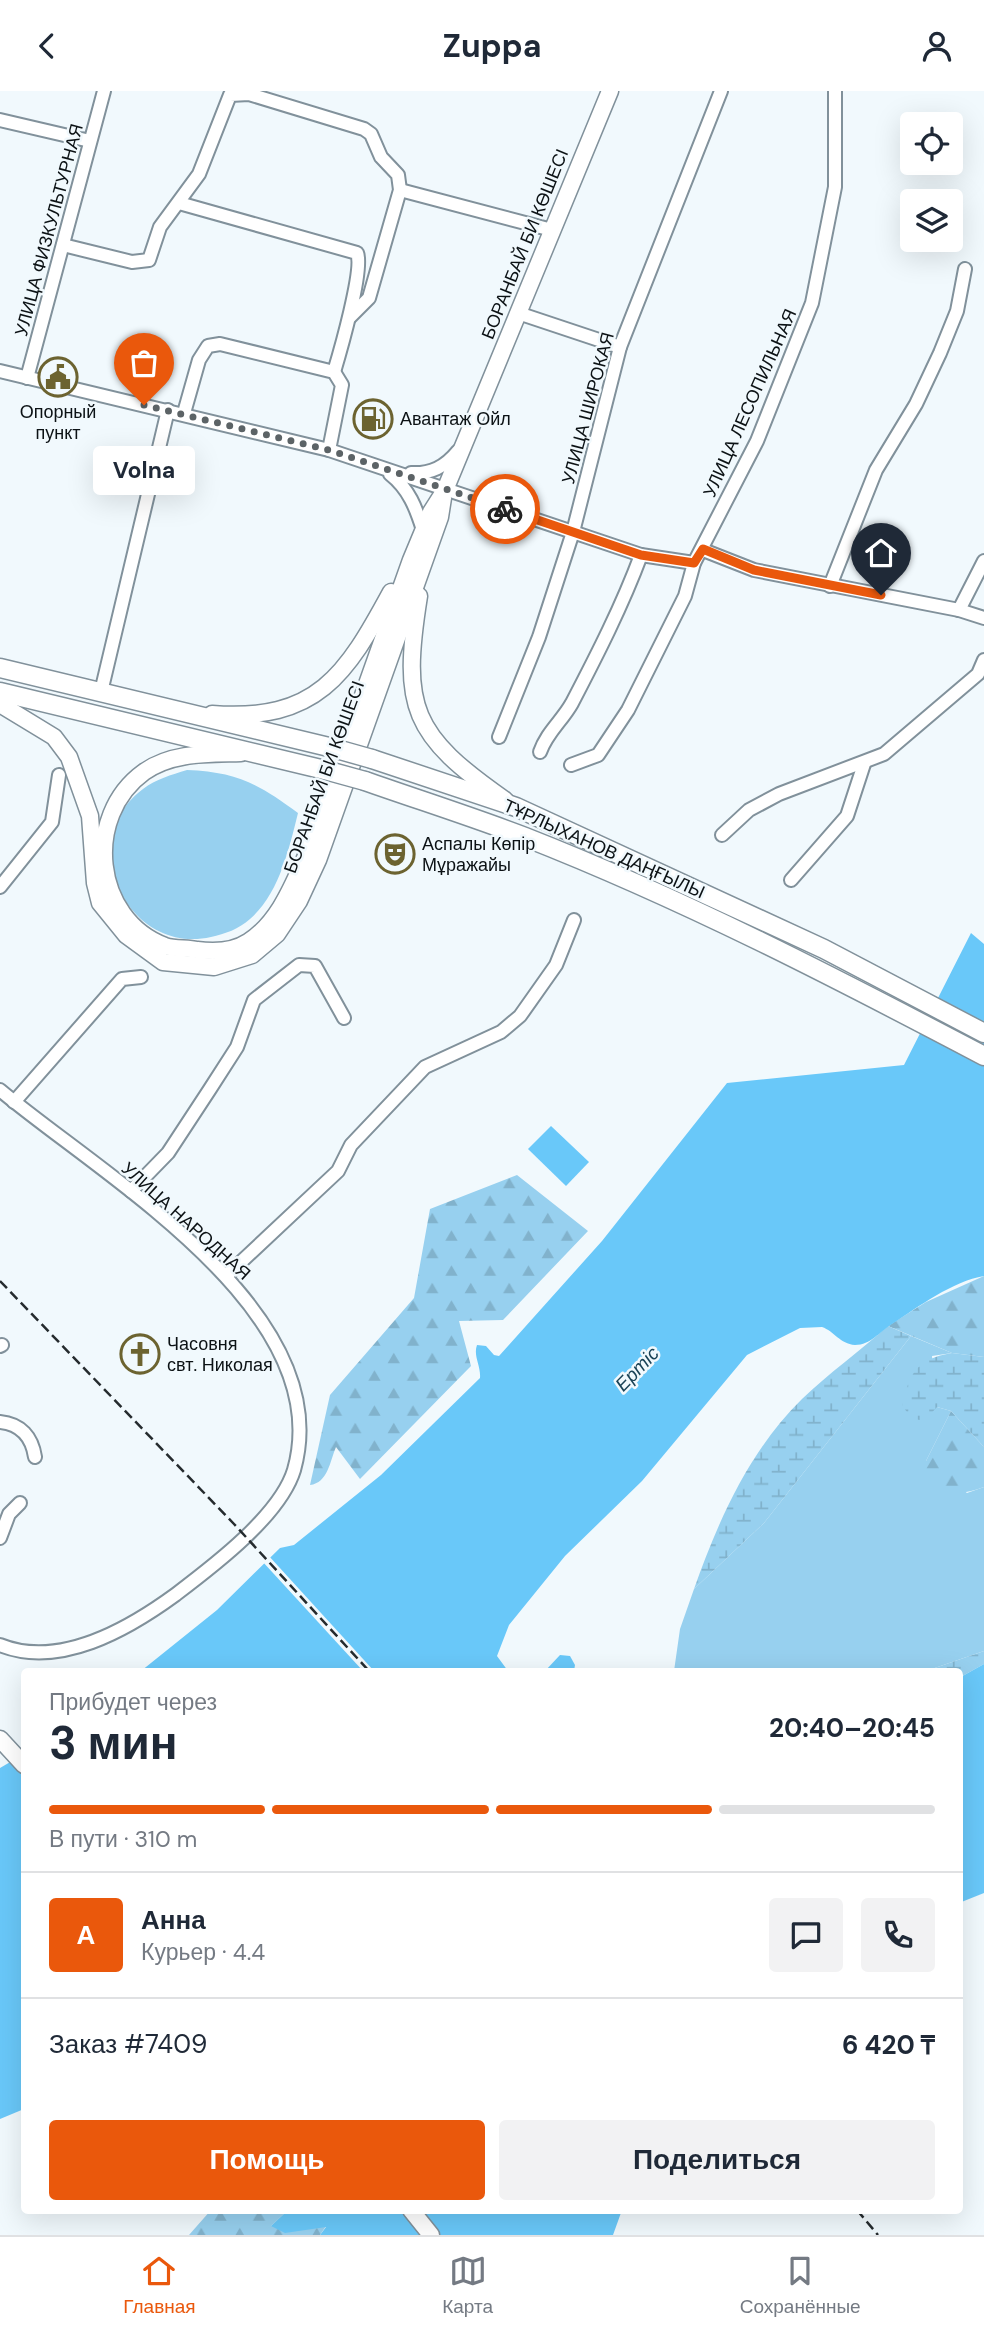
<!DOCTYPE html>
<html lang="ru">
<meta charset="utf-8">
<style>
body{margin:0;font-family:"DM Sans",sans-serif;background:#f2f2f3;color:#1f2937;height:100vh;display:flex;flex-direction:column;font-size:26px;white-space:nowrap}
*{box-sizing:border-box;margin:0}
p{font-size:23px;color:#747a83}
.icon{flex:none;width:38px;height:38px;fill:none;stroke:currentColor;stroke-width:2;stroke-linecap:round;stroke-linejoin:round}
.map{position:relative;flex:1;overflow:hidden}
.panel{position:absolute;left:21px;top:1577px;width:942px;height:546px;display:flex;flex-direction:column;background:#fff;border-radius:7px;box-shadow:0 7px 28px #0002}
.panel>*{flex:none}
.controls{position:absolute;left:900px;top:21px;display:grid;gap:14px}
.controls a{display:grid;place-items:center;width:63px;height:63px;border-radius:7px;background:#fff;box-shadow:0 7px 28px #0002;font-size:35px}
.pin{position:absolute;display:grid;place-items:center;width:60px;height:60px;color:#fff;margin:-72px -30px;border-radius:50% 50% 50% 0;rotate:-45deg;box-shadow:0 0 7px #0007}
.pin .icon{rotate:45deg}
.courier{position:absolute;display:grid;place-items:center;width:70px;height:70px;margin:-35px;border:5px solid #ea580c;border-radius:50%;background:#fff;color:#222;box-shadow:0 2px 9px #0007}
.bubble{position:absolute;height:49px;border-radius:7px;background:#fff;box-shadow:0 7px 28px #0002;font-size:23px;font-weight:700;line-height:49px;text-align:center}
.headline em{font-style:normal;font-weight:700}
.headline div{display:flex;flex-direction:column-reverse}
.headline{display:flex;align-items:center;justify-content:space-between;height:119px;padding:0 28px}
h1{font-size:46px;font-weight:700;line-height:52px}
.bar{display:grid;grid-template-columns:repeat(4,1fr);gap:10px 7px;align-content:center;height:84px;padding:0 28px}
.bar i{height:9px;border-radius:5px;background:#e0e1e3}
.bar .current{background:#ea580c}
.bar p{grid-column:span 4}
.line{display:flex;align-items:center;gap:18px;padding:0 28px;border-top:2px solid #e0e1e3}
.line div{flex:1}
.round{display:grid;place-items:center;flex:none;width:74px;height:74px;border-radius:7px;background:#f2f2f3}
.primary-button{display:flex;gap:14px;margin-top:auto;padding:14px 28px}
.primary-button a{flex:1;height:80px;border-radius:7px;background:#ea580c;color:#fff;font-size:28px;font-weight:700;line-height:80px;text-align:center}
.primary-button a+a{background:#f2f2f3;color:#1f2937}
header{display:flex;justify-content:space-between;align-items:center;height:91px;padding:0 28px;background:#fff;font-size:32px;font-weight:700}
.dock{display:flex;justify-content:space-around;align-items:center;height:98px;border-top:2px solid #e0e1e3;background:#fff;font-size:19px;color:#747a83}
.dock a{display:grid;justify-items:center;gap:4px}
.dock .current{color:#ea580c}
.map>svg:first-child{display:block}
</style>
<header><svg class="icon" aria-label="back" viewBox="0 0 24 24"><path d="M15 5l-7 7 7 7"/></svg>Zuppa<svg class="icon" aria-label="person" viewBox="0 0 24 24"><circle cx="12" cy="8" r="4"/><path d="M4 21q1-7 8-7t8 7"/></svg></header>
<div class="map">
<svg width="984" height="2144" viewBox="0 0 984 2144">
<defs>
<pattern id="forest-firs" width="22" height="20" patternUnits="userSpaceOnUse" patternTransform="scale(1.75)"><rect width="22" height="20" fill="#97d0ef"/><path d="M5 1l3.5 6h-7zM16 11l3.5 6h-7z" fill="#81b2cc"/></pattern>
<pattern id="wetland-marsh" width="20" height="14" patternUnits="userSpaceOnUse" patternTransform="scale(1.75)"><rect width="20" height="14" fill="#97d0ef"/><path d="M1 5h8M5 5V1M11 12h8M15 12V8" fill="none" stroke="#81b2cc"/></pattern>
</defs>
<rect width="100%" height="100%" fill="#f1f9fd"/>
<g fill="#97d0ef">
<path d="M 187,679 C 237,681 259,693 298,722 C 289,758 279,803 250,828 C 239,838 225,843 211,846 C 127,865 73,749 143,698 C 156,688 171,684 187,679 Z"/>
<path d="M 911,1245 L 952,1262 L 932,1265 L 937,1316 L 951,1320 L 926,1370 L 967,1402 L 984,1396 L 984,1560 L 926,1580 L 674,1580 L 680,1538 L 694,1498 L 764,1432 Z"/>
</g>
<g fill="url(#forest-firs)">
<path d="M 517,1084 L 588,1140 L 503,1229 L 459,1230 L 471,1275 L 360,1388 L 336,1356 C 330,1370 328,1392 310,1394 L 330,1304 L 414,1207 L 430,1118 Z"/>
<path d="M 984,1185 L 984,1266 L 952,1262 L 888,1235 L 926,1211 Z"/>
<path d="M 951,1320 L 984,1356 L 984,1396 C 959,1405 940,1406 924,1381 L 926,1370 Z"/>
<path d="M 211,2119 L 288,2119 L 271,2135 L 326,2135 L 320,2144 L 189,2144 Z"/>
</g>
<g fill="url(#wetland-marsh)">
<path d="M 888,1235 L 911,1245 L 764,1432 L 694,1498 C 718,1430 749,1360 802,1308 C 829,1282 860,1260 888,1235 Z"/>
<path d="M 952,1262 L 984,1266 L 984,1356 L 951,1320 L 937,1316 L 924,1330 L 911,1327 L 902,1314 C 910,1281 917,1268 952,1262 Z"/>
<path d="M 984,1560 L 984,1573 L 959,1587 L 959,1580 L 926,1580 Z"/>
</g>
<g fill="#69c8f9">
<path d="M 971,842 L 984,853 L 984,1185 C 953,1190 918,1216 892,1233 C 879,1241 871,1254 855,1254 C 840,1253 834,1240 822,1236 L 800,1237 L 747,1264 L 642,1390 L 565,1465 L 509,1534 L 497,1565 L 508,1580 L 141,1580 L 217,1519 L 280,1457 L 294,1454 L 381,1384 L 480,1287 C 481,1275 473,1265 477,1254 L 486,1255 L 494,1264 L 499,1265 L 602,1150 L 727,992 L 904,974 Z"/>
<path d="M 551,1035 L 589,1071 L 566,1095 L 528,1058 Z"/>
<path d="M 560,1564 L 570,1565 L 575,1574 L 574,1580 L 545,1580 Z"/>
<path d="M 984,1573 L 984,1802 L 959,1812 L 959,1763 L 963,1760 L 959,1760 L 959,1587 Z"/>
<path d="M 24,1663 L 24,2018 L 0,2028 L 0,1677 Z"/>
<path d="M 288,2119 L 622,2119 L 613,2144 L 320,2144 L 326,2136 L 285,2142 L 271,2135 Z"/>
</g>
<path fill="#f1f9fd" d="M 268,1464 L 374,1580 L 363,1580 L 262,1470 Z"/>
<g fill="none" stroke-linecap="round" stroke-linejoin="round">
<g stroke="#81919b" stroke-width="16">
<g id="minor">
<path d="M 0,29 L 90,50"/>
<path d="M 400,99 L 552,139"/>
<path d="M 179,112 L 357,162 C 364,178 340,261 334,281"/>
<path d="M 63,154 L 132,171 L 149,169 L 160,136 L 199,83 L 230,4 L 249,3 L 364,38 L 371,43 L 381,66 L 398,84 L 400,99 L 369,207 L 350,226"/>
<path d="M 518,222 L 620,256"/>
<path d="M 0,280 L 329,359 L 641,464 L 694,472"/>
<path d="M 27,287 L 104,0"/>
<path d="M 184,322 L 199,269 L 208,255 L 220,253 L 334,281 L 342,294 L 329,359"/>
<path d="M 411,382 C 431,383 445,376 458,360"/>
<path d="M 390,383 C 409,398 416,417 423,439"/>
<path d="M 703,459 L 754,479 L 959,519 L 984,527"/>
<path d="M 830,495 L 876,379 L 916,313 L 940,262 L 957,220 L 965,178"/>
<path d="M 959,519 L 984,470"/>
<path d="M 101,601 L 168,319"/>
<path d="M 499,646 L 539,546 L 573,441 L 620,256 L 721,0"/>
<path d="M 540,661 C 547,641 562,630 572,612 C 597,564 622,515 641,464"/>
<path d="M 571,674 L 598,664 L 628,619 L 685,505 L 694,472 L 757,350 L 812,212 L 835,96 L 835,0"/>
<path d="M 722,744 L 749,719 L 779,703 L 884,663 L 978,583 L 984,569"/>
<path d="M 791,789 L 847,725 L 864,673"/>
<path d="M 0,796 L 52,731 L 59,684"/>
<path d="M 0,999 C 102,1085 339,1220 294,1379 C 280,1425 212,1476 175,1504 C 127,1539 59,1578 0,1554"/>
<path d="M 14,1011 L 122,888 L 141,886"/>
<path d="M 131,1100 L 168,1062 L 210,998 L 237,956 L 254,909 L 299,874 L 315,875 L 344,927"/>
<path d="M 226,1185 L 338,1080 L 351,1054 L 425,976 L 501,941 L 520,925 L 556,874 L 574,829"/>
<path d="M 0,1255 L 2,1254"/>
<path d="M 0,1331 C 21,1333 32,1346 35,1366"/>
<path d="M 0,1447 L 9,1423 L 20,1412"/>
</g>
</g>
<g stroke="#81919b" stroke-width="19">
<g id="major">
<path d="M 419,505 C 401,617 412,644 505,709"/>
<path d="M 0,613 L 54,646 L 69,666 L 90,725 L 95,792 L 100,812 L 126,844 L 163,871 L 214,876 L 252,864 L 277,843 L 299,810 L 318,769 L 440,426 L 443,407"/>
<path d="M 212,623 C 317,631 346,584 391,501"/>
<path d="M 241,662 C 208,663 172,661 144,681 C 83,725 93,828 165,855 C 174,858 187,857 197,859 C 213,861 233,861 248,851 C 278,832 292,796 306,765 L 411,469 L 431,421 L 445,399 L 610,0"/>
<path d="M 0,1648 L 24,1674"/>
<path d="M 411,2119 L 431,2144"/>
</g>
</g>
<g stroke="#81919b" stroke-width="21">
<g id="highway">
<path d="M 0,577 L 333,657"/>
<path d="M 0,601 L 325,679"/>
<path d="M 372,668 L 516,716 L 824,858 L 984,942"/>
<path d="M 365,690 C 419,709 473,726 525,746 C 683,808 834,886 984,965"/>
</g>
</g>
<use href="#minor" stroke="#fff" stroke-width="12"/>
<use href="#major" stroke="#fff" stroke-width="16"/>
<use href="#highway" stroke="#fff" stroke-width="18"/>
<g stroke="#252b2e" stroke-width="2.5" stroke-dasharray="10 5" stroke-linecap="butt">
<path d="M 0,1190 L 234,1433 L 369,1580"/>
<path d="M 857,2119 L 878,2144"/>
</g>
<g stroke="#81919b" stroke-width="21" stroke-linecap="butt">
<g id="highway-bridge">
<path d="M 333,657 L 372,668"/>
<path d="M 325,679 L 365,690"/>
</g>
</g>
<use href="#highway-bridge" stroke="#fff" stroke-width="18"/>
</g>
<g fill="none" stroke-linecap="round" stroke-linejoin="round">
<path stroke="#5c6366" stroke-width="7" stroke-dasharray="0 12.6" d="M 144,314 L 329,359 L 505,418"/>
<path stroke="#ea580c" stroke-width="9" d="M 505,418 L 641,464 L 694,472 L 703,458 L 754,479 L 881,504"/>
</g>
<defs>
<g id="civic-ring" transform="scale(2.0125)"><circle r="9.5" fill="#f1f9fd" stroke="#6c6330" stroke-width="1.5"/><path d="M-.6-6.5H3V-4.5H.6V-3L4-1V1h2V6H-6V1h2V-1L-.6-3ZM-1.2 2.5V6h2.4V2.5Z" fill="#6c6330"/></g>
<g id="fuel-ring" transform="scale(2.0125)"><circle r="9.5" fill="#f1f9fd" stroke="#6c6330" stroke-width="1.5"/><path d="M-5.5-6h7V0h2V4h1.3V-2.5L3-4.5l.8-.8L6-3V5H2.5V1h-1V6h-7ZM-4.2-4.7v3.2H.2V-4.7Z" fill="#6c6330"/></g>
<g id="theatre-ring" transform="scale(2.0125)"><circle r="9.5" fill="#f1f9fd" stroke="#6c6330" stroke-width="1.5"/><path d="M-5-5.5Q0-4 5-5.5V0Q5 5 0 6Q-5 5-5 0ZM-3.3-2.5H-1v1.5H-3.3ZM1-2.5H3.3v1.5H1ZM-2.8 1Q0 5.5 2.8 1Z" fill="#6c6330"/></g>
<g id="church-ring" transform="scale(2.0125)"><circle r="9.5" fill="#f1f9fd" stroke="#6c6330" stroke-width="1.5"/><path d="M-1.2-6h2.4v3.5h3.3v2.4h-3.3V6h-2.4V-.1h-3.3v-2.4h3.3Z" fill="#6c6330"/></g>
</defs>
<g fill-rule="evenodd">
<use href="#civic-ring" x="58" y="286"/>
<use href="#fuel-ring" x="373" y="328"/>
<use href="#theatre-ring" x="395" y="763"/>
<use href="#church-ring" x="140" y="1263"/>
</g>
<g text-anchor="middle" dominant-baseline="central" stroke-width="5" stroke-linejoin="round" paint-order="stroke">
<g font-size="18" fill="#0c1215" stroke="#f1f9fd">
<text transform="translate(49 139) rotate(-75)">УЛИЦА ФИЗКУЛЬТУРНАЯ</text>
<text transform="translate(525 153) rotate(-68)">БОРАНБАЙ БИ КӨШЕСІ</text>
<text transform="translate(750 312) rotate(-66)">УЛИЦА ЛЕСОПИЛЬНАЯ</text>
<text transform="translate(588 317) rotate(-75)">УЛИЦА ШИРОКАЯ</text>
<text transform="translate(324 686) rotate(-70)">БОРАНБАЙ БИ КӨШЕСІ</text>
<text transform="translate(604 758) rotate(24)">ТҰРЛЫХАНОВ ДАҢҒЫЛЫ</text>
<text transform="translate(186 1130) rotate(42)">УЛИЦА НАРОДНАЯ</text>
</g>
<g font-size="18" fill="#0c1215" stroke="#f1f9fd" text-anchor="start">
<text x="58" y="321" text-anchor="middle">Опорный<tspan x="58" dy="21">пункт</tspan></text>
<text x="400" y="328">Авантаж Ойл</text>
<text x="422" y="753">Аспалы Көпір<tspan x="422" dy="21">Мұражайы</tspan></text>
<text x="167" y="1253">Часовня<tspan x="167" dy="21">свт. Николая</tspan></text>
</g>
<g font-size="19" font-style="italic" fill="#1a4357" stroke="#f1f9fd">
<text transform="translate(637 1278) rotate(-46)">Ертіс</text>
</g>
</g>
</svg>
<div class="controls">
<a><svg class="icon" aria-label="locate" viewBox="0 0 24 24"><circle cx="12" cy="12" r="6"/><path d="M12 2v4M12 18v4M2 12h4M18 12h4"/></svg></a>
<a><svg class="icon" aria-label="layers" viewBox="0 0 24 24"><path d="M12 4l9 5-9 5-9-5zM3 14l9 5 9-5"/></svg></a>
</div>
<div class="pin" style="left:144px;top:314px;background:#ea580c"><svg class="icon" aria-label="bag" viewBox="0 0 24 24"><path d="M5 8h14l-1 12H6zM9 8a3 3 0 0 1 6 0"/></svg></div>
<div class="pin" style="left:881px;top:504px;background:#1f2937"><svg class="icon" aria-label="home" viewBox="0 0 24 24"><path d="M3 11l9-7 9 7M6 9v11h12V9"/></svg></div>
<div class="courier" style="left:505px;top:418px"><svg class="icon" aria-label="bike" viewBox="0 0 24 24"><circle cx="6" cy="16" r="4"/><circle cx="18" cy="16" r="4"/><path d="M6 16l4-8h5l3 8M10 8l3 8H6M13 5h3"/></svg></div>
<div class="bubble" style="left:93px;top:355px;width:102px">Volna</div>
<section class="panel">
<div class="headline"><div><h1>3 мин</h1><p>Прибудет через</p></div><em>20:40–20:45</em></div>
<div class="bar"><i class="current"></i><i class="current"></i><i class="current"></i><i></i><p>В пути · 310 m</p></div>
<div class="line" style="height:126px"><b class="round" style="background:#ea580c;color:#fff">А</b><div><b>Анна</b><p>Курьер · 4.4</p></div><a class="round"><svg class="icon" aria-label="chat" viewBox="0 0 24 24"><path d="M4 5h16v11H9l-5 4z"/></svg></a><a class="round"><svg class="icon" aria-label="phone" viewBox="0 0 24 24"><path d="M5 4h4l2 5-3 2q2 4 5 5l2-3 5 2v4C11 20 4 13 5 4z"/></svg></a></div>
<div class="line" style="height:91px"><div>Заказ #7409</div><b>6 420 ₸</b></div>
<div class="primary-button"><a>Помощь</a><a>Поделиться</a></div>
</section>
</div>
<nav class="dock">
<a class="current"><svg class="icon" aria-label="home" viewBox="0 0 24 24"><path d="M3 11l9-7 9 7M6 9v11h12V9"/></svg>Главная</a>
<a><svg class="icon" aria-label="map" viewBox="0 0 24 24"><path d="M3 6l6-2 6 2 6-2v14l-6 2-6-2-6 2zM9 4v14M15 6v14"/></svg>Карта</a>
<a><svg class="icon" aria-label="saved" viewBox="0 0 24 24"><path d="M7 4h10v16l-5-4-5 4z"/></svg>Сохранённые</a>
</nav>
